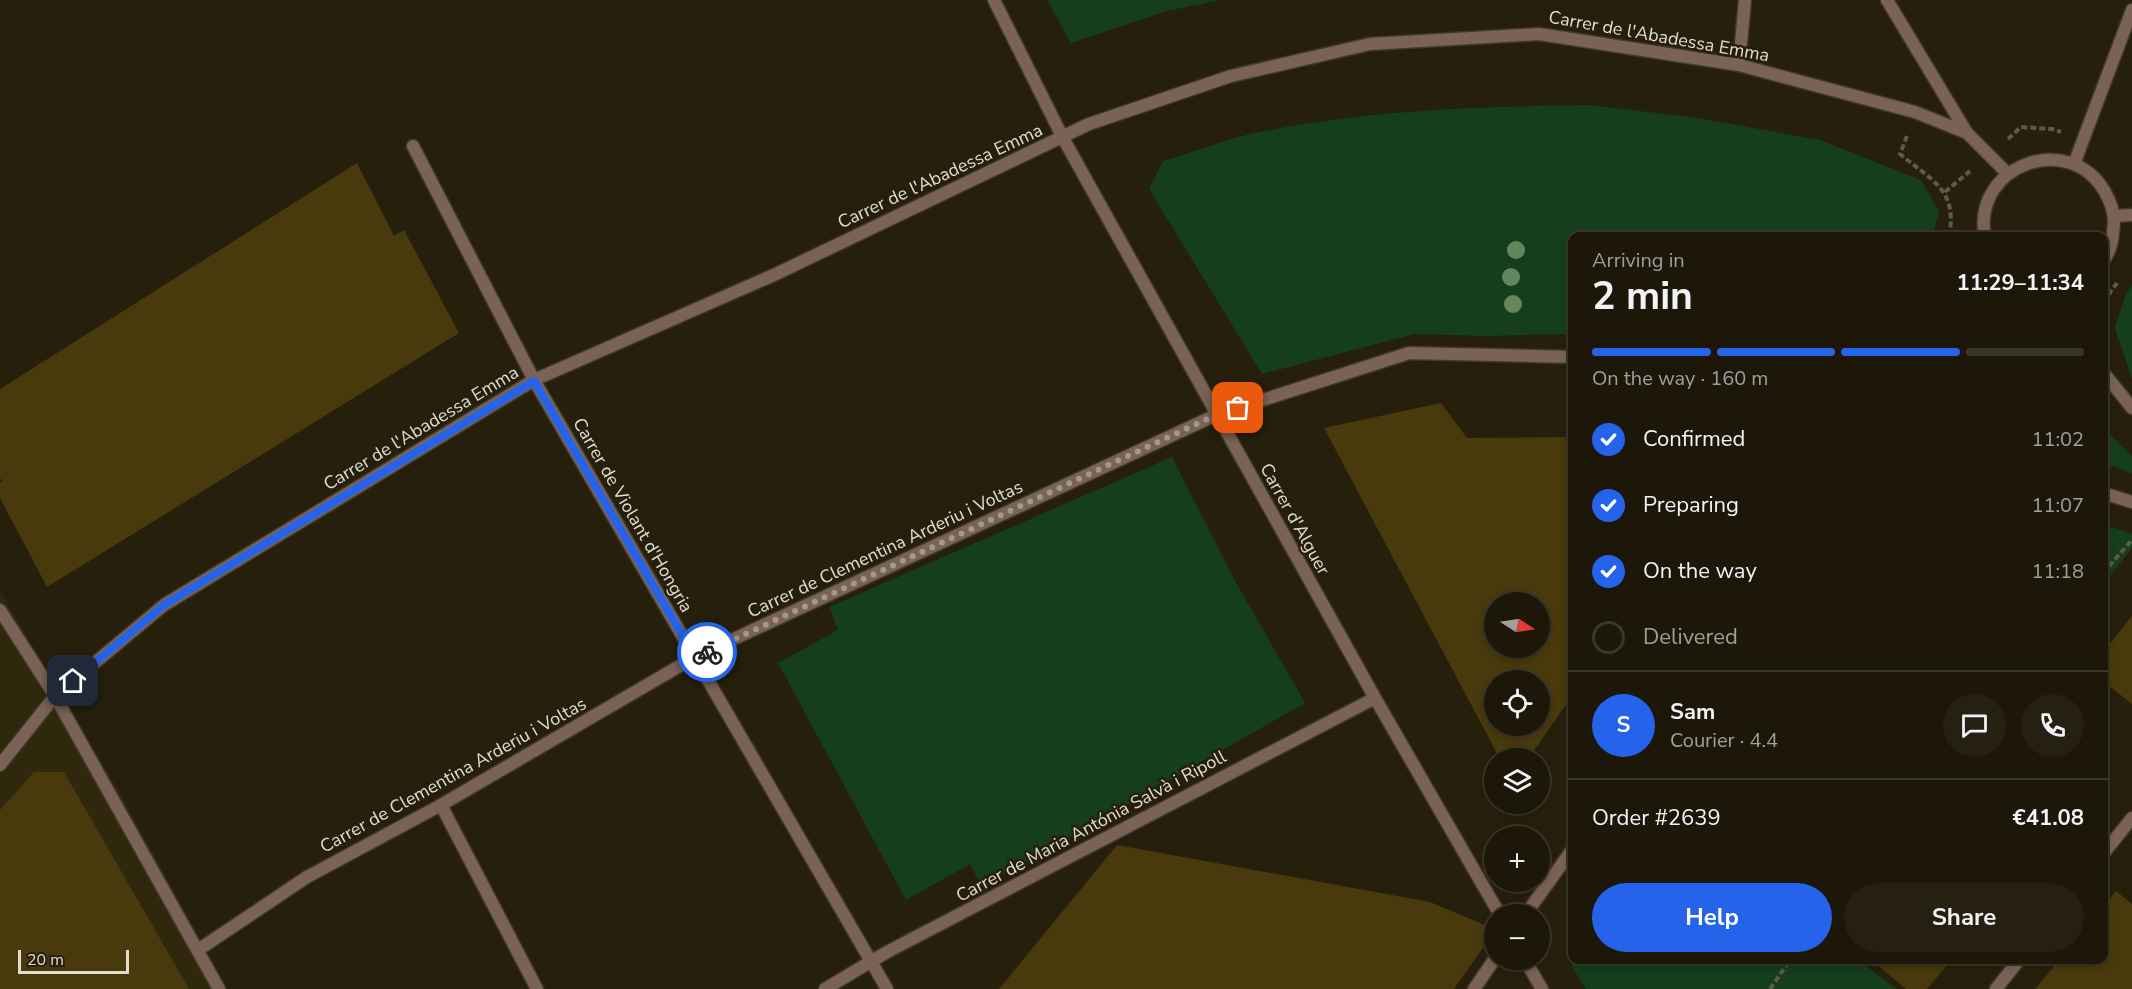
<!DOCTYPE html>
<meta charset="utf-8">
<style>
body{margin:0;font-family:"Nunito Sans",sans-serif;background:#252012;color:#f1f3f6;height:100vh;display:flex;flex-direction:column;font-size:22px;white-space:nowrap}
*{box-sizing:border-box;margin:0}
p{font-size:20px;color:#a09f9c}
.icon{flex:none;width:33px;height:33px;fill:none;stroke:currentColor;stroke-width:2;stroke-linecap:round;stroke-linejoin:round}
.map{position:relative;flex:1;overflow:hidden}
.drawer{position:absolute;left:1568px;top:232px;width:540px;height:732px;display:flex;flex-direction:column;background:#1c1709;border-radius:12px;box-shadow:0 3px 9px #0003,0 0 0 2px #3a362a}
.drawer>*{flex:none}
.needle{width:39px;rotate:102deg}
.controls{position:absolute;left:1484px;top:592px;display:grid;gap:12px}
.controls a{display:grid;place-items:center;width:66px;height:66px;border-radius:50%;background:#1c1709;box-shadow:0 3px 9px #0003,0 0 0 2px #3a362a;font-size:30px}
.scale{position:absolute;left:18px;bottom:15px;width:111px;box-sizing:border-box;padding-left:6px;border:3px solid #e0dcd0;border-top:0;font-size:16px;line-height:21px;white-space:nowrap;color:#e0dcd0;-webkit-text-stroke:4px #261f0c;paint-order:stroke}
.pin{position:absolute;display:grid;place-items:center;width:51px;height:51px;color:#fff;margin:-26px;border-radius:12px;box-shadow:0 3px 9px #0006}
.courier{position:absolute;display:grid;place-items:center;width:60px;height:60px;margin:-30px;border:4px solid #2563eb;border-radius:50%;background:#fff;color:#222;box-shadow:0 2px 8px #0007}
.overview em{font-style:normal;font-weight:700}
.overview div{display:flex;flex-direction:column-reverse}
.overview{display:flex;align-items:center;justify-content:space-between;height:102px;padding:0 24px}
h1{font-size:39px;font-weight:700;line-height:45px}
.bar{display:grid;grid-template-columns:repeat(4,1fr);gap:9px 6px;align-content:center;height:72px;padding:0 24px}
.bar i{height:8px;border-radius:4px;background:#3a362a}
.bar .selected{background:#2563eb}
.bar p{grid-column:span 4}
.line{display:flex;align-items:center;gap:15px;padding:0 24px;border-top:2px solid #3a362a}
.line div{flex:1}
.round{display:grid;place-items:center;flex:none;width:63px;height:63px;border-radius:32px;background:#252012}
ol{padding:0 24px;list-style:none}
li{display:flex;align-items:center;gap:18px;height:66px}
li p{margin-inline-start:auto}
li .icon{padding:6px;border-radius:50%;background:#2563eb;color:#fff;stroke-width:4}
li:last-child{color:#a09f9c}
li i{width:33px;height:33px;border:3px solid #3a362a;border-radius:50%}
.primary-button{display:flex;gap:12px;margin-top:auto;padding:12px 24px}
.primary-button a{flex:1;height:69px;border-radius:36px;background:#2563eb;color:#fff;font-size:24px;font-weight:700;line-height:69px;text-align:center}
.primary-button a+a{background:#252012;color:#f1f3f6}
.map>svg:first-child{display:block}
</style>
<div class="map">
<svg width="2132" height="989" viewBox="0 0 2132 989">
<rect width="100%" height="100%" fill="#261f0c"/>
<path fill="#30280d" d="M 0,591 L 125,802 L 227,989 L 0,989 Z"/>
<g fill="#153e1c">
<path d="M 1047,0 L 1221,0 L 1167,11 L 1071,43 Z"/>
<path d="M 1587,105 L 1692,117 L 1820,140 L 1921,180 L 1939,211 L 1932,237 L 1572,237 L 1572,334 L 1486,336 L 1414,334 L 1262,374 L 1149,189 L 1163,161 C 1194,152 1224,140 1255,133 C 1365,110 1476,107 1587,105 Z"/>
<path d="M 2132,285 L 2132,379 L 2115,328 L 2125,296 Z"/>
<path d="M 2103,428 L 2132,456 L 2132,473 L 2103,463 Z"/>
<path d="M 1172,457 L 1234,579 L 1305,703 L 982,887 L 970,864 L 906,900 L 778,663 L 838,630 L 829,607 Z"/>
<path d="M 2103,524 L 2132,534 L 2132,548 L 2103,585 Z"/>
<path d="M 1572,960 L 1858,960 L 1897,989 L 1586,989 L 1572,967 Z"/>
</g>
<g fill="#483a0c" fill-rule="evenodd">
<path d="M 357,163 L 394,236 L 404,230 L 459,333 L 47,587 L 0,498 L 0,482 L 2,481 L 0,478 L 0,389 Z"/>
<path d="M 1441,403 L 1467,438 L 1572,437 L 1572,696 L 1528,759 L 1500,759 L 1324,428 ZM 1494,603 L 1539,603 L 1539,648 L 1494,648 ZM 1494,681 L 1539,681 L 1539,726 L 1494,726 Z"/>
<path d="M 2132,616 L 2132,704 L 2103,681 L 2103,652 Z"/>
<path d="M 34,772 L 64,772 L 189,989 L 0,989 L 0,810 Z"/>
<path d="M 1117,845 L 1430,902 L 1494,929 L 1494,932 L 1454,989 L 999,989 Z"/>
<path d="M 2116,891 L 2132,904 L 2132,989 L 2035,989 L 2059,960 L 2103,960 L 2103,907 Z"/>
<path d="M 1871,960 L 1951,960 L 1927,989 L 1906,989 Z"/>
</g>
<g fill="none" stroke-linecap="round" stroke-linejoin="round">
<g stroke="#403927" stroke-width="15">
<g id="street">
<path d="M 994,0 L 1063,138 L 1375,698 L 1500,915"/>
<path d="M 1887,0 L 1967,133"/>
<path d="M 1739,65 L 1745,0"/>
<path d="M 413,146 L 534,380 L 887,989"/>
<path d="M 2074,164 L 2132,10"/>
<path d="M 2114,216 L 2132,215"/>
<path d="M 1985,237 C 1971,166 2069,129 2105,192 C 2110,201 2114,211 2114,222 C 2113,236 2112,250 2103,261"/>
<path d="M 2103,372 L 2132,408"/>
<path d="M 2103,493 L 2132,502"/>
<path d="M 0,610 L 55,696 L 219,989"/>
<path d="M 0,765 L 55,696 L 164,605 L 534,380 L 776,274 L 1089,124 L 1231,76 L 1370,44 L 1539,34 L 1739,65 L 1915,112 L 1967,133 L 2008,174"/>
<path d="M 441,805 L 537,989"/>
<path d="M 2103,854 L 2132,818"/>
<path d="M 1525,915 L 1572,850"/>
<path d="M 198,950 L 307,877 L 441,805 L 695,657 L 1216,415 L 1409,353 L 1572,357"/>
<path d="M 1525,960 L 1542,989"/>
<path d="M 825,989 L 887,952 L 1375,698"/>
<path d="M 1474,989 L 1494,960"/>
<path d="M 1996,989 L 2019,960"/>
</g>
</g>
<g stroke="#5f5948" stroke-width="4" stroke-dasharray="6 3" stroke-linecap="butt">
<path d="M 1907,136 L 1900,154 C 1932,181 1958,189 1949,237"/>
<path d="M 2008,139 L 2021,127 L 2052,129 L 2061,132"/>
<path d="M 1945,192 L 1970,171"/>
<path d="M 2103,302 L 2117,283"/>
<path d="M 2103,573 L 2132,540"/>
<path d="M 1770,989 L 1790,960"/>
</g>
<use href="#street" stroke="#7a6256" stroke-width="12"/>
</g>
<g fill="#64865c">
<circle cx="1516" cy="250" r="9"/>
<circle cx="1511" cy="277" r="9"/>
<circle cx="1513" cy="304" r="9"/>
</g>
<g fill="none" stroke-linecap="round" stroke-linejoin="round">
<path stroke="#9f9a8b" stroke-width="6" stroke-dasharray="0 10.8" d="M 707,652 L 1216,415 L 1238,408"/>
<path stroke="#2563eb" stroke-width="8" d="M 73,681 L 164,605 L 534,381 L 695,657 L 707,652"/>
</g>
<g text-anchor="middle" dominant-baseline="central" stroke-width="5" stroke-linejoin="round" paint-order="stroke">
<g font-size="18" fill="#e0dcd0" stroke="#261f0c">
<text transform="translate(1659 36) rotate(10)">Carrer de l'Abadessa Emma</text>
<text transform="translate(940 176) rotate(-25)">Carrer de l'Abadessa Emma</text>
<text transform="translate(421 428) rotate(-31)">Carrer de l'Abadessa Emma</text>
<text transform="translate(633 515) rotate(60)">Carrer de Violant d'Hongria</text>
<text transform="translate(1295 519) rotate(61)">Carrer d'Alguer</text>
<text transform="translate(885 549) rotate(-25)">Carrer de Clementina Arderiu i Voltas</text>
<text transform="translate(453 775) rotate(-29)">Carrer de Clementina Arderiu i Voltas</text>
<text transform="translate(1091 826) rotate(-28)">Carrer de Maria Antónia Salvà i Ripoll</text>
</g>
</g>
</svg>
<div class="controls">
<a><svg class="needle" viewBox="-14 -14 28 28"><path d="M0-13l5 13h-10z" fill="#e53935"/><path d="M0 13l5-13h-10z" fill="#a09f9c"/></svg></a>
<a><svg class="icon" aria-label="locate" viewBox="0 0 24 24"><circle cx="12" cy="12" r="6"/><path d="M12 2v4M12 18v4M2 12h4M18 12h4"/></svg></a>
<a><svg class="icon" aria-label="layers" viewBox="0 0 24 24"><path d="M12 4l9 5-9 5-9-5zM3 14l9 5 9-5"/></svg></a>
<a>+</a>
<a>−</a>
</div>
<div class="scale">20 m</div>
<div class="pin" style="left:1238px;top:408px;background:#ea580c"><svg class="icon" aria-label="bag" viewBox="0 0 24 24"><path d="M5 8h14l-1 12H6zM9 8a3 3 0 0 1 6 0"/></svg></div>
<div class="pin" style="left:73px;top:681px;background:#1f2937"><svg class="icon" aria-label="home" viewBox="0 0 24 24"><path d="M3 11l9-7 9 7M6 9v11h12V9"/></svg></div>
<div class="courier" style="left:707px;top:652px"><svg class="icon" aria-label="bike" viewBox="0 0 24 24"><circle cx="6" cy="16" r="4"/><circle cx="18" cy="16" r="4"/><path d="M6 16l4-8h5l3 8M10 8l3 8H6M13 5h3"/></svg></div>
<section class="drawer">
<div class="overview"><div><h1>2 min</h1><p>Arriving in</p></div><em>11:29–11:34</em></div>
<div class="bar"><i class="selected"></i><i class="selected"></i><i class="selected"></i><i></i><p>On the way · 160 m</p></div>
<ol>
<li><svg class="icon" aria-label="check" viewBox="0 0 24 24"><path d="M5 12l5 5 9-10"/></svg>Confirmed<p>11:02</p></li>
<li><svg class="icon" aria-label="check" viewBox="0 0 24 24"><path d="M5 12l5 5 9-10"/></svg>Preparing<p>11:07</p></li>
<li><svg class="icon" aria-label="check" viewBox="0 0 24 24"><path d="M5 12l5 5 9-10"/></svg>On the way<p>11:18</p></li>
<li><i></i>Delivered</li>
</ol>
<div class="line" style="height:108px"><b class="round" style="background:#2563eb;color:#fff">S</b><div><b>Sam</b><p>Courier · 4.4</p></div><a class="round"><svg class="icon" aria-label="chat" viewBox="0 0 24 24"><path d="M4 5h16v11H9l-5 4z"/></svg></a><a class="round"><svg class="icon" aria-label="phone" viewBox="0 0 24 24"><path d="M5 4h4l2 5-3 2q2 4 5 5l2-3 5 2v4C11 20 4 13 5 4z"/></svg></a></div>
<div class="line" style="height:78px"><div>Order #2639</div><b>€41.08</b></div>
<div class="primary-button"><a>Help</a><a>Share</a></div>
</section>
</div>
